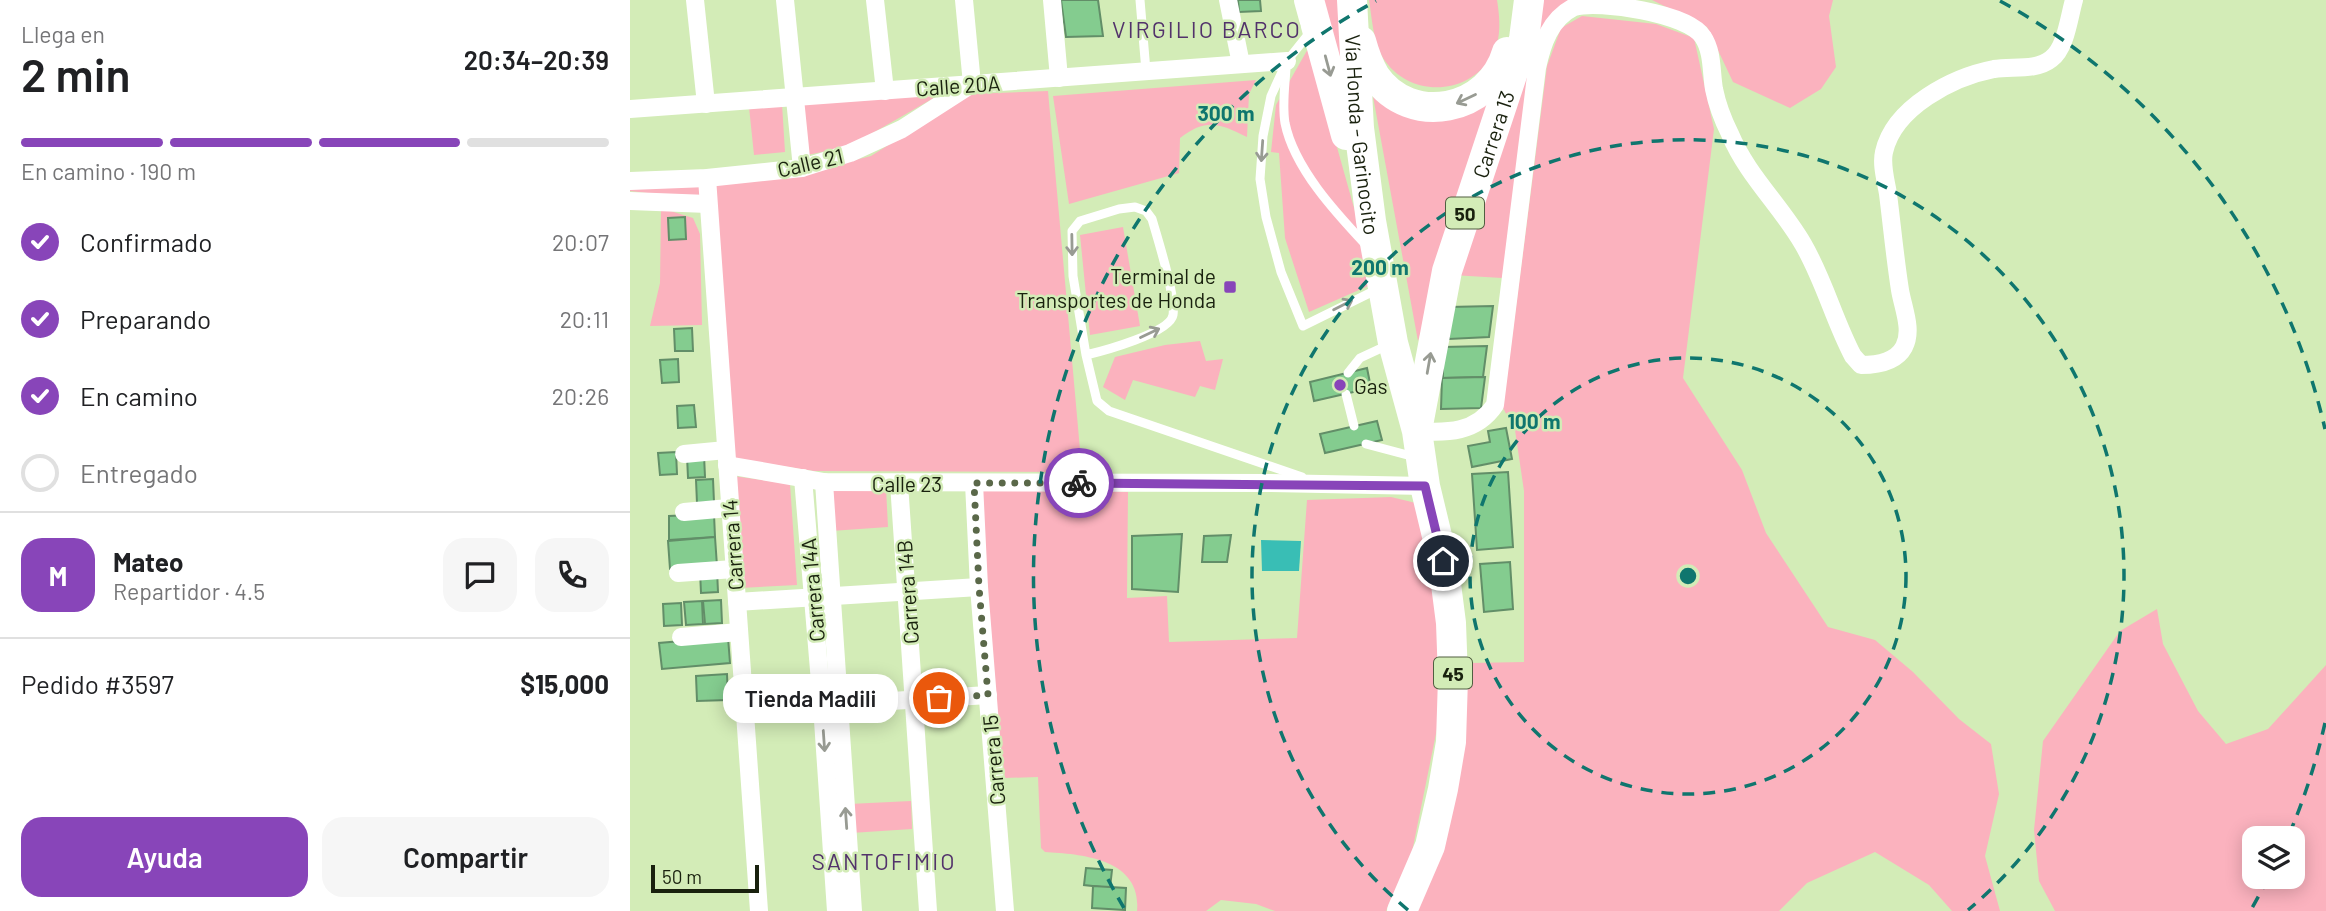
<!DOCTYPE html>
<html lang="es">
<meta charset="utf-8">
<style>
body{margin:0;font-family:Barlow,sans-serif;background:#f6f6f6;color:#202124;height:100vh;display:flex;flex-direction:column;font-size:26px;white-space:nowrap}
*{box-sizing:border-box;margin:0}
p{font-size:23px;color:#757577}
.icon{flex:none;width:38px;height:38px;fill:none;stroke:currentColor;stroke-width:2;stroke-linecap:round;stroke-linejoin:round}
.map{position:relative;flex:1;overflow:hidden}
.side{display:flex;flex-direction:column;background:#fff;width:630px}
.side>*{flex:none}
.buttons{position:absolute;left:1612px;top:826px;display:grid;gap:14px}
.buttons a{display:grid;place-items:center;width:63px;height:63px;border-radius:14px;background:#fff;box-shadow:0 4px 18px #0003;font-size:35px}
.scale{position:absolute;left:21px;bottom:18px;width:108px;box-sizing:border-box;padding-left:7px;border:4px solid #19210e;border-top:0;font-size:19px;line-height:24px;white-space:nowrap;color:#19210e;-webkit-text-stroke:5px #d3ecb7;paint-order:stroke}
.pin{position:absolute;display:grid;place-items:center;width:60px;height:60px;color:#fff;margin:-30px;border:4px solid #fff;border-radius:50%;box-shadow:0 2px 7px #0007}
.courier{position:absolute;display:grid;place-items:center;width:70px;height:70px;margin:-35px;border:5px solid #8845b9;border-radius:50%;background:#fff;color:#222;box-shadow:0 2px 9px #0007}
.bubble{position:absolute;height:49px;border-radius:21px;background:#fff;box-shadow:0 4px 18px #0003;font-size:23px;font-weight:600;line-height:49px;text-align:center}
.headline em{font-style:normal;font-weight:600}
.headline div{display:flex;flex-direction:column-reverse}
.headline{display:flex;align-items:center;justify-content:space-between;height:119px;padding:0 21px}
h1{font-size:46px;font-weight:600;line-height:52px}
.bar{display:grid;grid-template-columns:repeat(4,1fr);gap:10px 7px;align-content:center;height:84px;padding:0 21px}
.bar i{height:9px;border-radius:5px;background:#e0e0e0}
.bar .selected{background:#8845b9}
.bar p{grid-column:span 4}
.line{display:flex;align-items:center;gap:18px;padding:0 21px;border-top:2px solid #e0e0e0}
.line div{flex:1}
.round{display:grid;place-items:center;flex:none;width:74px;height:74px;border-radius:21px;background:#f6f6f6}
ol{padding:0 21px;list-style:none}
li{display:flex;align-items:center;gap:21px;height:77px}
li p{margin-inline-start:auto}
li .icon{padding:7px;border-radius:50%;background:#8845b9;color:#fff;stroke-width:4}
li:last-child{color:#757577}
li i{width:38px;height:38px;border:4px solid #e0e0e0;border-radius:50%}
.cta{display:flex;gap:14px;margin-top:auto;padding:14px 21px}
.cta a{flex:1;height:80px;border-radius:21px;background:#8845b9;color:#fff;font-size:28px;font-weight:600;line-height:80px;text-align:center}
.cta a+a{background:#f6f6f6;color:#202124}
main{display:flex;flex:1;min-height:0}
.map>svg:first-child{display:block}
</style>
<main>
<section class="side">
<div class="headline"><div><h1>2 min</h1><p>Llega en</p></div><em>20:34–20:39</em></div>
<div class="bar"><i class="selected"></i><i class="selected"></i><i class="selected"></i><i></i><p>En camino · 190 m</p></div>
<ol>
<li><svg class="icon" aria-label="check" viewBox="0 0 24 24"><path d="M5 12l5 5 9-10"/></svg>Confirmado<p>20:07</p></li>
<li><svg class="icon" aria-label="check" viewBox="0 0 24 24"><path d="M5 12l5 5 9-10"/></svg>Preparando<p>20:11</p></li>
<li><svg class="icon" aria-label="check" viewBox="0 0 24 24"><path d="M5 12l5 5 9-10"/></svg>En camino<p>20:26</p></li>
<li><i></i>Entregado</li>
</ol>
<div class="line" style="height:126px"><b class="round" style="background:#8845b9;color:#fff">M</b><div><b>Mateo</b><p>Repartidor · 4.5</p></div><a class="round"><svg class="icon" aria-label="chat" viewBox="0 0 24 24"><path d="M4 5h16v11H9l-5 4z"/></svg></a><a class="round"><svg class="icon" aria-label="phone" viewBox="0 0 24 24"><path d="M5 4h4l2 5-3 2q2 4 5 5l2-3 5 2v4C11 20 4 13 5 4z"/></svg></a></div>
<div class="line" style="height:91px"><div>Pedido #3597</div><b>$15,000</b></div>
<div class="cta"><a>Ayuda</a><a>Compartir</a></div>
</section>
<div class="map">
<svg width="1696" height="911" viewBox="0 0 1696 911">
<rect width="100%" height="100%" fill="#d3ecb7"/>
<g fill="#fbb2be" fill-rule="evenodd">
<path d="M 689,0 L 716,0 L 719,92 Z"/>
<path d="M 739,0 L 867,0 C 870,19 872,40 861,58 C 835,97 778,97 753,58 C 743,42 742,18 739,0 Z"/>
<path d="M 906,0 L 944,0 L 923,16 L 872,278 L 822,275 Z"/>
<path d="M 1022,0 L 1203,0 L 1199,16 L 1206,67 L 1191,89 L 1160,108 L 1103,82 L 1077,27 Z"/>
<path d="M 952,16 L 1026,24 L 1064,38 L 1084,129 L 1053,378 L 1112,470 L 1136,533 L 1198,627 L 1245,640 L 1283,672 L 1329,719 L 1361,744 L 1369,794 L 1355,856 L 1370,911 L 1322,911 L 1299,885 L 1245,852 L 1177,883 L 1149,911 L 785,911 L 841,663 L 894,662 L 894,491 L 885,430 L 873,408 L 917,66 L 931,28 Z"/>
<path d="M 679,47 L 745,283 L 679,312 L 655,238 L 649,153 L 641,152 L 646,105 Z"/>
<path d="M 626,80 L 619,94 L 617,137 C 589,123 576,118 550,138 L 549,173 L 439,204 L 423,96 Z"/>
<path d="M 873,81 L 788,341 L 742,91 L 758,102 Z"/>
<path d="M 316,91 L 220,146 L 173,156 L 166,102 Z"/>
<path d="M 418,91 L 452,472 L 184,471 L 105,459 L 83,186 L 177,172 L 241,156 L 339,94 Z"/>
<path d="M 152,104 L 155,152 L 124,155 L 119,107 Z"/>
<path d="M 71,182 L 69,209 L 43,196 L 0,191 L 0,183 Z"/>
<path d="M 31,208 L 63,218 L 70,234 L 72,325 L 20,326 L 30,283 Z"/>
<path d="M 493,227 L 510,326 L 460,335 L 450,235 Z"/>
<path d="M 570,341 L 576,361 L 593,359 L 585,390 L 570,386 L 565,397 L 503,380 L 495,400 L 473,387 L 485,357 L 535,345 Z"/>
<path d="M 103,476 L 160,484 L 167,585 L 110,588 Z"/>
<path d="M 349,483 L 498,492 L 497,598 L 537,596 L 539,642 L 667,638 L 677,500 L 761,497 L 786,503 L 810,614 L 810,714 L 782,852 L 756,911 L 645,911 L 626,904 L 591,900 L 576,911 L 507,911 C 512,859 452,854 415,852 L 411,848 L 408,777 L 375,778 L 363,679 Z"/>
<path d="M 256,488 L 258,527 L 201,531 L 198,489 Z"/>
<path d="M 1527,609 L 1533,644 L 1568,711 L 1596,744 L 1638,729 L 1696,665 L 1696,911 L 1425,911 L 1409,881 L 1404,830 L 1413,741 L 1490,631 ZM 1662,838 L 1662,877 L 1624,877 L 1624,838 Z"/>
<path d="M 281,801 L 282,829 L 221,833 L 219,804 Z"/>
</g>
<path fill="#39beb5" d="M 631,540 L 671,541 L 669,571 L 632,571 Z"/>
<g fill="#84cc8f" stroke="#628e68" stroke-width="2">
<path d="M 431,0 L 468,0 L 473,36 L 436,37 Z"/>
<path d="M 608,0 L 630,0 L 631,11 L 609,12 Z"/>
<path d="M 55,217 L 56,239 L 39,240 L 38,218 Z"/>
<path d="M 863,306 L 859,337 L 819,339 L 819,307 Z"/>
<path d="M 62,328 L 63,351 L 45,351 L 44,329 Z"/>
<path d="M 857,346 L 853,377 L 813,378 L 813,347 Z"/>
<path d="M 48,359 L 49,382 L 32,383 L 30,360 Z"/>
<path d="M 737,368 L 741,388 L 684,401 L 680,382 Z"/>
<path d="M 855,377 L 851,408 L 811,409 L 812,378 Z"/>
<path d="M 64,405 L 66,427 L 48,428 L 47,406 Z"/>
<path d="M 747,421 L 752,440 L 695,453 L 690,434 Z"/>
<path d="M 876,428 L 882,459 L 842,467 L 838,446 L 860,442 L 858,431 Z"/>
<path d="M 46,452 L 47,474 L 30,475 L 28,453 Z"/>
<path d="M 74,455 L 75,477 L 58,478 L 57,456 Z"/>
<path d="M 878,472 L 883,547 L 847,550 L 842,474 Z"/>
<path d="M 83,479 L 84,502 L 67,503 L 66,480 Z"/>
<path d="M 84,514 L 85,537 L 39,540 L 39,516 Z"/>
<path d="M 552,534 L 548,592 L 502,589 L 502,536 Z"/>
<path d="M 601,535 L 597,562 L 572,562 L 574,536 Z"/>
<path d="M 85,537 L 87,566 L 40,569 L 38,541 Z"/>
<path d="M 880,562 L 883,609 L 854,612 L 850,564 Z"/>
<path d="M 87,570 L 88,592 L 71,593 L 70,571 Z"/>
<path d="M 91,600 L 92,623 L 75,624 L 73,601 Z"/>
<path d="M 72,601 L 73,624 L 56,625 L 54,602 Z"/>
<path d="M 51,603 L 52,625 L 34,626 L 33,604 Z"/>
<path d="M 98,637 L 100,663 L 32,669 L 29,643 Z"/>
<path d="M 97,674 L 98,700 L 67,701 L 66,676 Z"/>
<path d="M 456,868 L 482,870 L 480,888 L 454,885 Z"/>
<path d="M 463,886 L 496,888 L 495,910 L 462,908 Z"/>
</g>
<g fill="none" stroke-linecap="round" stroke-linejoin="round">
<g stroke="#fff" stroke-width="9">
<path d="M 510,0 L 516,71"/>
<path d="M 681,31 L 657,61 L 641,96 L 633,136 L 630,179 L 636,217 L 651,272 L 673,326 L 748,289"/>
<path d="M 656,68 C 655,86 652,105 655,123 C 664,168 706,213 736,245"/>
<path d="M 456,355 C 473,351 540,333 543,315 C 546,296 528,240 522,219 L 516,211 L 505,207 L 489,209 L 450,221 L 442,231 L 443,276 L 456,355 L 467,401 L 479,411 L 672,477"/>
<path d="M 718,373 L 730,358 L 758,345"/>
<path d="M 716,394 L 724,426"/>
<path d="M 736,444 L 785,457"/>
</g>
<g stroke="#fff" stroke-width="18">
<path d="M 65,0 L 76,104"/>
<path d="M 155,0 L 172,168"/>
<path d="M 245,0 L 255,91"/>
<path d="M 422,0 L 429,78"/>
<path d="M 598,0 L 611,64"/>
<path d="M 0,109 L 657,61"/>
<path d="M 77,178 L 129,911"/>
<path d="M 0,181 L 77,178 L 172,168 L 220,153 L 272,129 L 342,84 L 334,0"/>
<path d="M 0,201 L 78,204"/>
<path d="M 787,431 C 817,433 846,433 865,405 L 907,68 C 912,44 920,19 944,7 C 969,0 1058,13 1073,37 C 1083,52 1081,72 1084,89 C 1087,104 1093,120 1100,134 C 1117,175 1151,206 1173,244 C 1194,280 1204,320 1223,356 L 1231,365 C 1246,365 1266,362 1274,347 C 1283,330 1273,308 1270,290 C 1265,258 1262,226 1258,194 C 1256,181 1251,165 1254,152 C 1264,107 1323,77 1364,69 C 1382,66 1406,71 1421,59 C 1436,48 1439,17 1444,0"/>
<path d="M 54,454 L 96,450"/>
<path d="M 97,465 L 194,482 L 641,483 L 795,486"/>
<path d="M 173,478 L 192,706 L 206,911"/>
<path d="M 194,482 L 223,911"/>
<path d="M 269,483 L 298,911"/>
<path d="M 344,483 L 349,587 L 375,911"/>
<path d="M 54,512 L 99,508"/>
<path d="M 48,573 L 104,569"/>
<path d="M 107,602 L 349,587"/>
<path d="M 51,637 L 109,632"/>
<path d="M 115,710 L 358,695"/>
</g>
<g stroke="#fff" stroke-width="30">
<path d="M 679,0 L 716,135"/>
<path id="s1" d="M 722,0 L 729,128 L 741,221 L 763,343 L 787,431 L 795,486 L 813,561 L 821,623 L 823,678 L 821,742 L 813,789 L 800,846 L 772,911"/>
<path d="M 731,41 C 734,52 739,66 745,76 C 781,128 860,111 877,52"/>
<path id="s2" d="M 789,420 L 817,271 L 894,39 L 899,0"/>
</g>
</g>
<defs><path id="oneway-shaft" d="M-6 0H5M1.5-3L5.5 0L1.5 3" fill="none" stroke-width="1.6" stroke-linecap="round" stroke-linejoin="round" transform="scale(1.75)"/></defs>
<g stroke="#989b93">
<use href="#oneway-shaft" transform="translate(698 66) rotate(75)"/>
<use href="#oneway-shaft" transform="translate(836 99) rotate(155)"/>
<use href="#oneway-shaft" transform="translate(632 151) rotate(94)"/>
<use href="#oneway-shaft" transform="translate(442 245) rotate(89)"/>
<use href="#oneway-shaft" transform="translate(713 305) rotate(-27)"/>
<use href="#oneway-shaft" transform="translate(520 333) rotate(-25)"/>
<use href="#oneway-shaft" transform="translate(799 363) rotate(-80)"/>
<use href="#oneway-shaft" transform="translate(194 741) rotate(86)"/>
<use href="#oneway-shaft" transform="translate(216 818) rotate(-94)"/>
</g>
<g fill="none" stroke-linecap="round" stroke-linejoin="round">
<path stroke="#5a6849" stroke-width="7" stroke-dasharray="0 12.6" d="M 309,698 L 358,695 L 349,587 L 344,483 L 449,483"/>
<path stroke="#8845b9" stroke-width="9" d="M 449,483 L 795,486 L 813,561"/>
</g>
<g fill="none" stroke="#0f766e" stroke-width="3.5" stroke-dasharray="12 9">
<circle cx="1058" cy="576" r="218"/>
<path d="M778 910A436 436 0 1 1 1338 910"/>
<path d="M1695 723A654 654 0 0 1 1658 837M1638 878A654 654 0 0 1 1622 908M494 908A654 654 0 0 1 746 1M1370 1A654 654 0 0 1 1695 429"/>
</g>
<g fill="#8845b9" stroke="#d3ecb7" stroke-width="2.5">
<rect x="593" y="280" width="14" height="14" rx="3.5"/>
<circle cx="710" cy="385" r="7"/>
</g>
<g text-anchor="middle" dominant-baseline="central" stroke-width="5" stroke-linejoin="round" paint-order="stroke">
<g fill="#d3ecb7" stroke="#515e41" stroke-width="2">
<rect x="816" y="197.5" width="38" height="31" rx="5"/>
<rect x="804" y="657.5" width="38" height="31" rx="5"/>
</g>
<g font-size="19" font-weight="bold" fill="#19210e">
<text x="835" y="213">50</text>
<text x="823" y="673">45</text>
</g>
<g font-size="21" fill="#19210e" stroke="#d3ecb7">
<text transform="translate(328 85) rotate(-4)">Calle 20A</text>
<text stroke="none"><textPath href="#s2" startOffset="296">Carrera 13</textPath></text>
<text stroke="none"><textPath href="#s1" startOffset="135">Vía Honda - Garinocito</textPath></text>
<text transform="translate(180 162) rotate(-13)">Calle 21</text>
<text x="277" y="483">Calle 23</text>
<text transform="translate(102 545) rotate(-94)">Carrera 14</text>
<text transform="translate(182 590) rotate(-95)">Carrera 14A</text>
<text transform="translate(277 592) rotate(-94)">Carrera 14B</text>
<text transform="translate(363 760) rotate(-95)">Carrera 15</text>
</g>
<g font-size="21" fill="#19210e" stroke="#d3ecb7" text-anchor="end">
<text x="586" y="275">Terminal de<tspan x="586" dy="24">Transportes de Honda</tspan></text>
<text x="724" y="385" text-anchor="start">Gas</text>
</g>
<g font-size="23" letter-spacing="2" fill="#52326b" stroke="#d3ecb7">
<text x="577" y="29">VIRGILIO BARCO</text>
<text x="254" y="861">SANTOFIMIO</text>
</g>
</g>
<circle cx="1058" cy="576" r="10" fill="#0f766e" stroke="#d3ecb7" stroke-width="3.5"/>
<g font-size="21" text-anchor="middle" font-weight="bold" fill="#0f766e" stroke="#d3ecb7" stroke-width="5" stroke-linejoin="round" paint-order="stroke">
<text x="596" y="121">300 m</text>
<text x="750" y="275">200 m</text>
<text x="904" y="429">100 m</text>
</g>
</svg>
<div class="buttons">
<a><svg class="icon" aria-label="layers" viewBox="0 0 24 24"><path d="M12 4l9 5-9 5-9-5zM3 14l9 5 9-5"/></svg></a>
</div>
<div class="scale">50 m</div>
<div class="pin" style="left:309px;top:698px;background:#ea580c"><svg class="icon" aria-label="bag" viewBox="0 0 24 24"><path d="M5 8h14l-1 12H6zM9 8a3 3 0 0 1 6 0"/></svg></div>
<div class="pin" style="left:813px;top:561px;background:#1f2937"><svg class="icon" aria-label="home" viewBox="0 0 24 24"><path d="M3 11l9-7 9 7M6 9v11h12V9"/></svg></div>
<div class="courier" style="left:449px;top:483px"><svg class="icon" aria-label="bike" viewBox="0 0 24 24"><circle cx="6" cy="16" r="4"/><circle cx="18" cy="16" r="4"/><path d="M6 16l4-8h5l3 8M10 8l3 8H6M13 5h3"/></svg></div>
<div class="bubble" style="left:93px;top:674px;width:175px">Tienda Madili</div>
</div>
</main>
